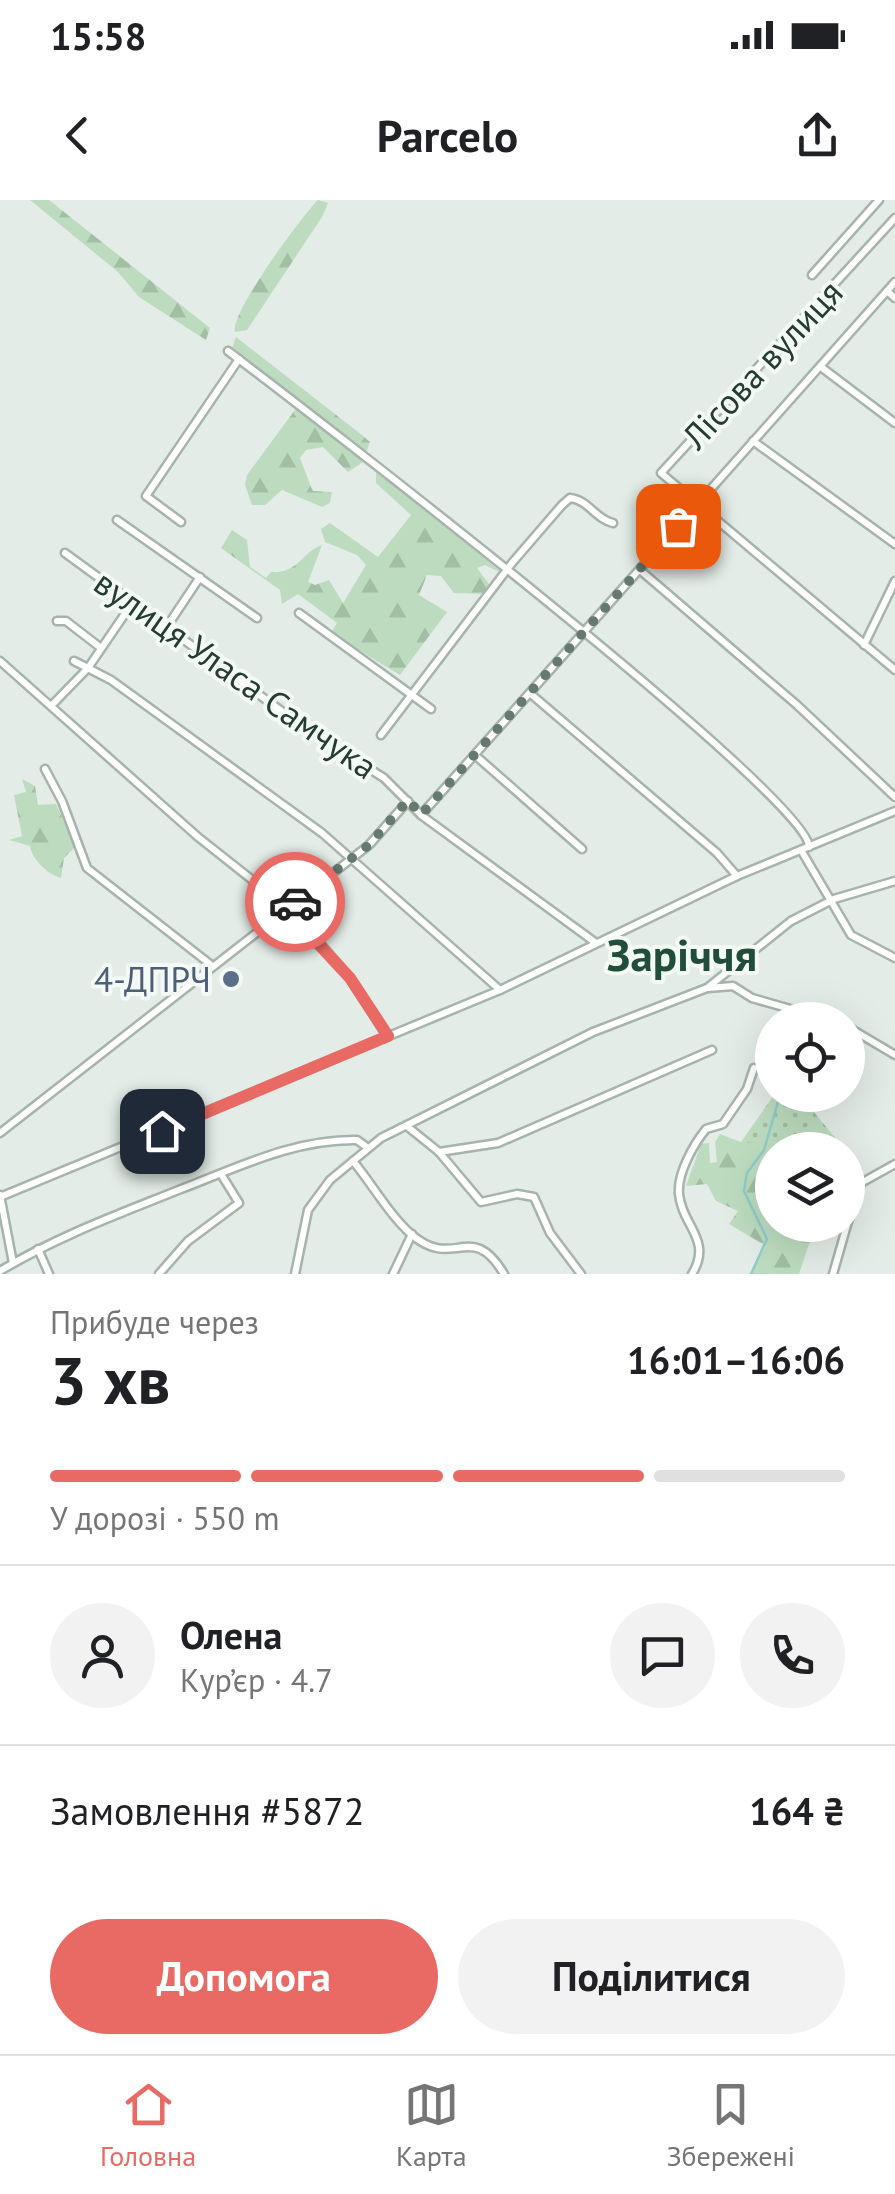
<!DOCTYPE html>
<html lang="uk">
<meta charset="utf-8">
<style>
body{margin:0;font-family:"PT Sans",sans-serif;background:#f2f2f2;color:#202124;height:100vh;display:flex;flex-direction:column;font-size:38px;white-space:nowrap}
*{box-sizing:border-box;margin:0}
p{font-size:32px;color:#757577}
.icon{flex:none;width:55px;height:55px;fill:none;stroke:currentColor;stroke-width:2;stroke-linecap:round;stroke-linejoin:round}
.map{position:relative;height:1074px;overflow:hidden}
.sheet{display:flex;flex-direction:column;background:#fff;flex:1}
.sheet>*{flex:none}
.tools{position:absolute;left:755px;top:802px;display:grid;gap:20px}
.tools a{display:grid;place-items:center;width:110px;height:110px;border-radius:50%;background:#fff;box-shadow:0 10px 40px #0002;font-size:50px}
.pin{position:absolute;display:grid;place-items:center;width:85px;height:85px;color:#fff;margin:-42px;border-radius:20px;box-shadow:0 5px 15px #0006}
.courier{position:absolute;display:grid;place-items:center;width:100px;height:100px;margin:-50px;border:8px solid #e96a64;border-radius:50%;background:#fff;color:#222;box-shadow:0 2px 12px #0007}
.summary em{font-style:normal;font-weight:600}
.summary div{display:flex;flex-direction:column-reverse}
.summary{display:flex;align-items:center;justify-content:space-between;height:170px;padding:0 50px}
h1{font-size:65px;font-weight:600;line-height:75px}
.bar{display:grid;grid-template-columns:repeat(4,1fr);gap:15px 10px;align-content:center;height:120px;padding:0 50px}
.bar i{height:12px;border-radius:8px;background:#e0e0e0}
.bar .active{background:#e96a64}
.bar p{grid-column:span 4}
.line{display:flex;align-items:center;gap:25px;padding:0 50px;border-top:2px solid #e0e0e0}
.line div{flex:1}
.round{display:grid;place-items:center;flex:none;width:105px;height:105px;border-radius:52px;background:#f2f2f2}
.cta{display:flex;gap:20px;margin-top:auto;padding:20px 50px}
.cta a{flex:1;height:115px;border-radius:60px;background:#e96a64;color:#fff;font-size:40px;font-weight:600;line-height:115px;text-align:center}
.cta a+a{background:#f2f2f2;color:#202124}
.status{display:flex;justify-content:space-between;align-items:center;height:70px;padding:0 50px;background:#fff;direction:ltr}
.status svg{height:28px;fill:currentColor}
header{display:flex;justify-content:space-between;align-items:center;height:130px;padding:0 50px;background:#fff;font-size:45px;font-weight:600}
.tabs{display:flex;justify-content:space-around;align-items:center;height:140px;border-top:2px solid #e0e0e0;background:#fff;font-size:28px;color:#757577}
.tabs a{display:grid;justify-items:center;gap:5px}
.tabs .active{color:#e96a64}
.map>svg:first-child{display:block}
</style>
<div class="status"><b>15:58</b><svg viewBox="0 0 49 12"><path d="M0 12V9h3v3zM5 12V6h3v6zM10 12V3h3v9zM15 12V0h3v12zM26 1h20v11H26zM47 4h2v5h-2z"/></svg></div>
<header><svg class="icon" aria-label="back" viewBox="0 0 24 24"><path d="M15 5l-7 7 7 7"/></svg>Parcelo<svg class="icon" aria-label="share" viewBox="0 0 24 24"><path d="M12 15V3M7 8l5-5 5 5M5 13v7h14v-7"/></svg></header>
<div class="map">
<svg width="895" height="1074" viewBox="0 0 895 1074">
<defs>
<pattern id="grass-dots" width="8" height="8" patternUnits="userSpaceOnUse" patternTransform="scale(2.5)"><rect width="8" height="8" fill="#bddcbf"/><path d="M2 2h.1M6 6h.1" fill="none" stroke="#a2bea5" stroke-width="1.8" stroke-linecap="round"/></pattern>
<pattern id="forest-firs" width="22" height="20" patternUnits="userSpaceOnUse" patternTransform="scale(2.5)"><rect width="22" height="20" fill="#bddcbf"/><path d="M5 1l3.5 6h-7zM16 11l3.5 6h-7z" fill="#a2bea5"/></pattern>
</defs>
<rect width="100%" height="100%" fill="#e3ece6"/>
<path fill="url(#grass-dots)" d="M 774,895 L 800,895 L 845,950 L 785,950 L 778,943 L 741,942 Z"/>
<g fill="url(#forest-firs)">
<path d="M 30,0 L 49,0 L 210,128 L 206,140 L 139,97 L 118,72 Z"/>
<path d="M 318,0 L 328,3 L 322,17 L 247,130 L 235,132 C 230,113 301,17 318,0 Z"/>
<path d="M 236,137 L 362,235 L 370,242 L 366,253 L 232,148 Z"/>
<path d="M 297,207 L 366,260 L 348,272 L 323,247 L 306,250 L 300,258 L 311,287 L 313,291 L 332,292 L 330,303 L 322,307 L 282,290 L 265,305 L 252,305 L 245,285 L 247,275 Z"/>
<path d="M 376,273 L 396,283 L 503,374 L 485,365 L 477,368 L 489,384 L 486,394 L 454,393 L 441,376 L 427,375 L 419,395 L 447,412 L 400,475 L 331,433 L 337,423 L 298,394 L 282,404 L 280,390 L 221,348 L 232,330 L 247,340 L 250,367 L 266,378 L 271,372 C 298,374 302,352 322,345 L 308,382 L 315,385 L 329,380 L 343,403 L 366,365 L 357,355 L 325,342 L 321,329 L 330,323 L 378,357 L 411,315 L 376,283 Z"/>
<path d="M 22,579 L 35,586 L 38,605 L 56,604 L 75,647 L 64,658 L 61,678 C 47,674 32,659 30,646 L 9,640 L 22,636 L 14,595 L 26,592 Z"/>
<path d="M 720,934 L 741,942 L 778,943 L 785,950 L 772,950 L 772,1025 L 806,1025 L 810,1041 L 799,1074 L 750,1074 L 766,1046 L 729,1024 L 738,1011 L 716,1001 L 707,984 L 686,986 L 701,944 L 709,943 L 710,963 L 717,962 L 715,942 Z"/>
</g>
<g fill="none" stroke-linecap="round" stroke-linejoin="round">
<path stroke="#8fcdcb" stroke-width="2.5" d="M 751,1074 L 767,1039 L 744,991 L 747,973 L 764,950 L 780,895"/>
<g stroke="#a6b4ac" stroke-width="11">
<g id="minor">
<path d="M 895,18 L 661,273 L 895,470"/>
<path d="M 812,75 L 879,0"/>
<path d="M 887,91 L 895,98"/>
<path d="M 228,151 C 298,204 811,598 809,647"/>
<path d="M 821,167 L 895,223"/>
<path d="M 753,241 L 895,344"/>
<path d="M 117,320 L 257,418"/>
<path d="M 181,322 L 146,296 L 239,159"/>
<path d="M 65,353 L 302,526 L 384,578 L 421,615 L 596,743"/>
<path d="M 640,370 L 797,505 L 895,597"/>
<path d="M 299,413 L 431,509"/>
<path d="M 57,421 L 66,421 L 101,448"/>
<path d="M 168,425 L 200,377"/>
<path d="M 864,445 L 895,381"/>
<path d="M 0,461 L 198,637 L 294,713 L 350,778 L 387,836"/>
<path d="M 74,461 L 111,480 L 322,633 L 500,790"/>
<path d="M 532,495 L 717,653 L 737,676"/>
<path d="M 52,505 L 88,468 L 133,402"/>
<path d="M 381,535 L 512,363 L 562,305 L 570,298 C 589,300 595,319 613,323"/>
<path d="M 476,556 L 582,649"/>
<path d="M 45,569 L 62,601 L 87,668 L 210,764"/>
<path d="M 421,615 L 895,82"/>
<path d="M 801,650 L 851,735 L 895,758"/>
<path d="M 708,788 L 733,786 L 752,798 L 829,820"/>
<path d="M 848,827 L 895,855"/>
<path d="M 408,927 L 439,952 L 481,1002 L 517,994 L 534,997 L 550,1033 L 581,1074"/>
<path d="M 0,933 L 369,645 L 408,601"/>
<path d="M 439,952 L 498,943 L 712,850"/>
<path d="M 353,961 C 372,984 390,1016 412,1035 C 455,1071 471,1019 504,1074"/>
<path d="M 0,995 L 13,1063"/>
<path d="M 0,997 L 500,790 L 737,676 L 895,611"/>
<path d="M 848,1022 L 861,983 L 895,964"/>
<path d="M 38,1049 L 49,1074"/>
<path d="M 0,1071 C 58,1036 119,1014 181,989 C 239,967 294,939 357,940 L 368,948"/>
<path d="M 159,1074 L 188,1041 L 239,1003 L 221,974"/>
<path d="M 295,1074 L 308,1010 L 330,980 L 381,938 L 593,832 L 707,788 L 791,721 L 834,699 L 895,681"/>
<path d="M 393,1074 L 412,1034"/>
<path d="M 692,1074 C 713,1040 682,1026 679,994 C 677,973 694,944 706,929 L 723,924 L 747,889 L 754,868"/>
<path d="M 833,1074 L 847,1025"/>
</g>
</g>
<use href="#minor" stroke="#fff" stroke-width="6"/>
</g>
<g fill="none" stroke-linecap="round" stroke-linejoin="round">
<path stroke="#677a70" stroke-width="10" stroke-dasharray="0 18" d="M 295,702 L 369,645 L 408,600 L 421,615 L 678,326"/>
<path stroke="#e96a64" stroke-width="12" d="M 162,931 L 388,836 L 350,778 L 286,709 L 295,702"/>
</g>
<circle fill="#5c6f8a" stroke="#f3f9f5" stroke-width="4" cx="231" cy="779" r="10"/>
<g text-anchor="middle" dominant-baseline="central" stroke-width="8" stroke-linejoin="round" paint-order="stroke">
<g font-size="35" fill="#243c31" stroke="#f3f9f5">
<text transform="translate(762 164) rotate(-47)">Лісова вулиця</text>
<text transform="translate(236 474) rotate(35)">вулиця Уласа Самчука</text>
</g>
<g font-size="35" fill="#4e5e75" stroke="#f3f9f5" text-anchor="end">
<text x="211" y="779">4-ДПРЧ</text>
</g>
<g font-size="45" font-weight="bold" fill="#214d3a" stroke="#f3f9f5">
<text x="682" y="754">Заріччя</text>
</g>
</g>
</svg>
<div class="tools">
<a><svg class="icon" aria-label="locate" viewBox="0 0 24 24"><circle cx="12" cy="12" r="6"/><path d="M12 2v4M12 18v4M2 12h4M18 12h4"/></svg></a>
<a><svg class="icon" aria-label="layers" viewBox="0 0 24 24"><path d="M12 4l9 5-9 5-9-5zM3 14l9 5 9-5"/></svg></a>
</div>
<div class="pin" style="left:678px;top:326px;background:#ea580c"><svg class="icon" aria-label="bag" viewBox="0 0 24 24"><path d="M5 8h14l-1 12H6zM9 8a3 3 0 0 1 6 0"/></svg></div>
<div class="pin" style="left:162px;top:931px;background:#1f2937"><svg class="icon" aria-label="home" viewBox="0 0 24 24"><path d="M3 11l9-7 9 7M6 9v11h12V9"/></svg></div>
<div class="courier" style="left:295px;top:702px"><svg class="icon" aria-label="car" viewBox="0 0 24 24"><path d="M5 17H2v-5l4-1 3-4h7l3 4 3 1v5h-3M9 17h6M6 11h13"/><circle cx="7" cy="17" r="2"/><circle cx="17" cy="17" r="2"/></svg></div>
</div>
<section class="sheet">
<div class="summary"><div><h1>3 хв</h1><p>Прибуде через</p></div><em>16:01–16:06</em></div>
<div class="bar"><i class="active"></i><i class="active"></i><i class="active"></i><i></i><p>У дорозі · 550 m</p></div>
<div class="line" style="height:180px"><a class="round"><svg class="icon" aria-label="person" viewBox="0 0 24 24"><circle cx="12" cy="8" r="4"/><path d="M4 21q1-7 8-7t8 7"/></svg></a><div><b>Олена</b><p>Кур’єр · 4.7</p></div><a class="round"><svg class="icon" aria-label="chat" viewBox="0 0 24 24"><path d="M4 5h16v11H9l-5 4z"/></svg></a><a class="round"><svg class="icon" aria-label="phone" viewBox="0 0 24 24"><path d="M5 4h4l2 5-3 2q2 4 5 5l2-3 5 2v4C11 20 4 13 5 4z"/></svg></a></div>
<div class="line" style="height:130px"><div>Замовлення #5872</div><b>164 ₴</b></div>
<div class="cta"><a>Допомога</a><a>Поділитися</a></div>
</section>
<nav class="tabs">
<a class="active"><svg class="icon" aria-label="home" viewBox="0 0 24 24"><path d="M3 11l9-7 9 7M6 9v11h12V9"/></svg>Головна</a>
<a><svg class="icon" aria-label="map" viewBox="0 0 24 24"><path d="M3 6l6-2 6 2 6-2v14l-6 2-6-2-6 2zM9 4v14M15 6v14"/></svg>Карта</a>
<a><svg class="icon" aria-label="saved" viewBox="0 0 24 24"><path d="M7 4h10v16l-5-4-5 4z"/></svg>Збережені</a>
</nav>
